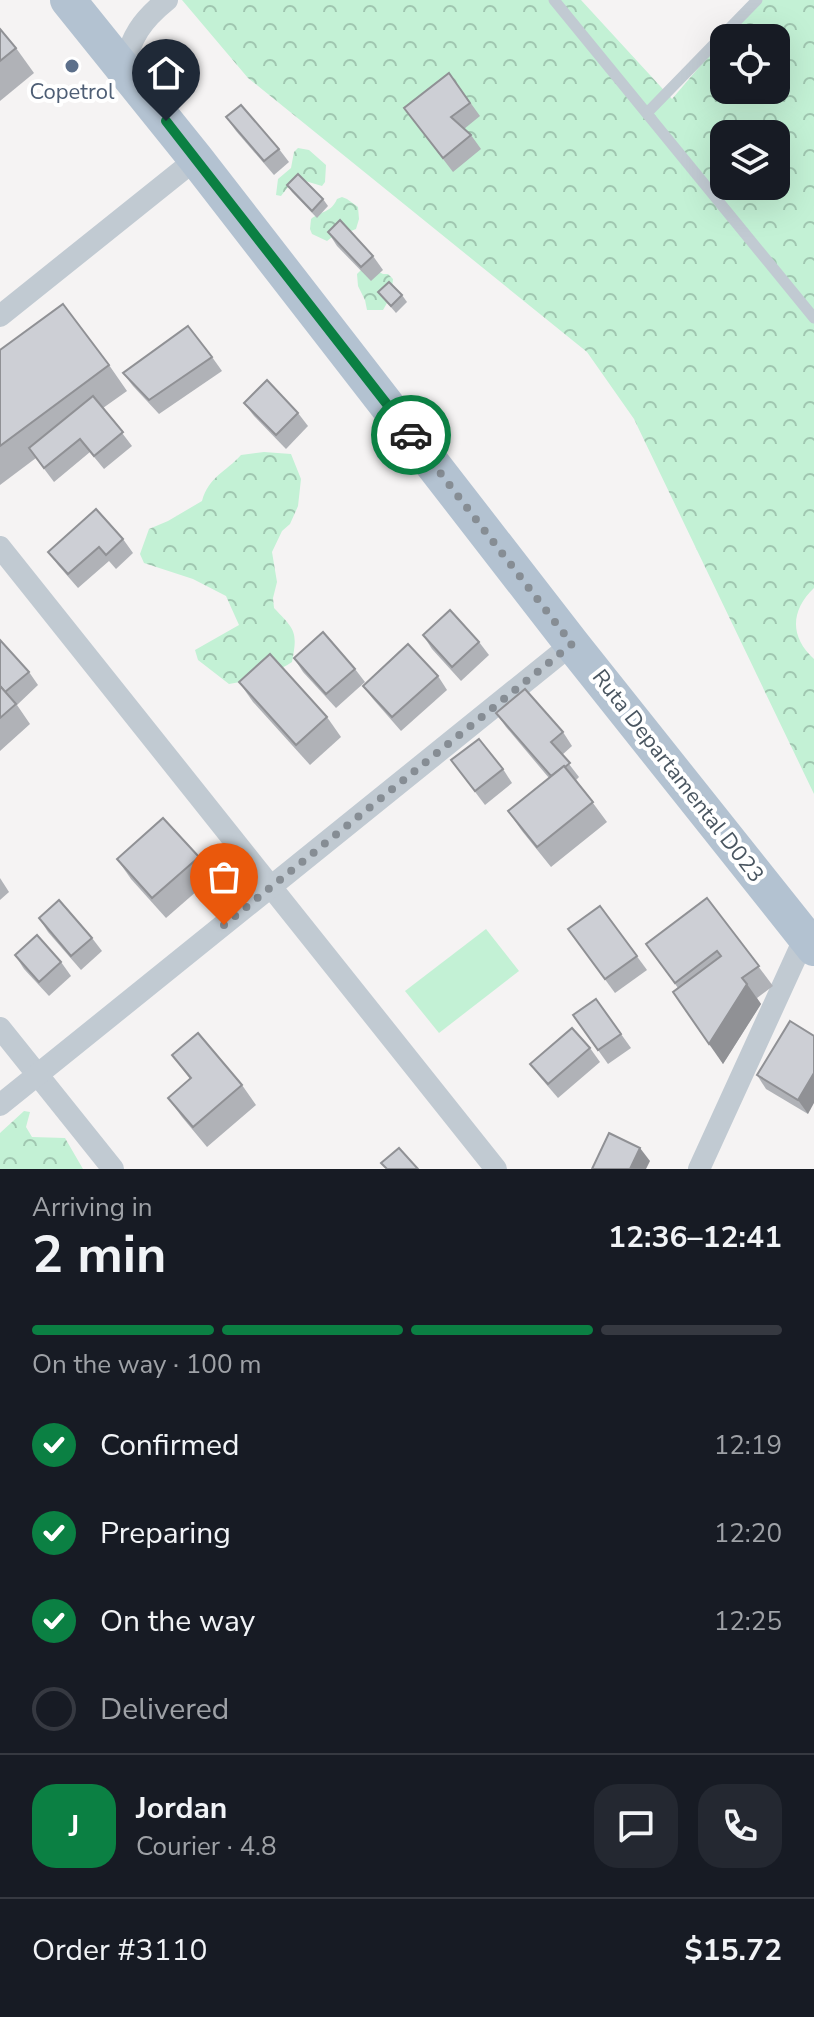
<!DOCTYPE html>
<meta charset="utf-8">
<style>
body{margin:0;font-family:"Nunito Sans",sans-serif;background:#242831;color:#f1f3f6;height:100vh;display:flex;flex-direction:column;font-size:30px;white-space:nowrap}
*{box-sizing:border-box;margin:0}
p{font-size:26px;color:#9ea1a6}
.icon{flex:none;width:44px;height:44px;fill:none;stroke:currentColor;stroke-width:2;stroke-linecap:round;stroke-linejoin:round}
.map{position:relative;height:1169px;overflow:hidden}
.sheet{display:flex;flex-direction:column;background:#171b24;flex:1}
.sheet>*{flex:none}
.controls{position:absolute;left:710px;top:24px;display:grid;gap:16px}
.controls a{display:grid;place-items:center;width:80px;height:80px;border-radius:16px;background:#171b24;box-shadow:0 8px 32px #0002;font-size:40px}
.pin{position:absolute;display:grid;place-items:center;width:68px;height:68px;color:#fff;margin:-82px -34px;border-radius:50% 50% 50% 0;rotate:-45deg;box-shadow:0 0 8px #0007}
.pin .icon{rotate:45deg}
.courier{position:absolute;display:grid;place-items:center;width:80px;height:80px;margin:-40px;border:6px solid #0b8043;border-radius:50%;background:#fff;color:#222;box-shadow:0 2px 10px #0007}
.summary em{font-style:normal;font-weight:700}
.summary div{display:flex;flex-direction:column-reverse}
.summary{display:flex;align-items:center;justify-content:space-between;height:136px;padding:0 32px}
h1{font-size:52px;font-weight:700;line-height:60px}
.bar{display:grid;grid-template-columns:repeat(4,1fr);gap:12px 8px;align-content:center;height:96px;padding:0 32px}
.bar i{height:10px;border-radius:6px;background:#363941}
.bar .current{background:#0b8043}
.bar p{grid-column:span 4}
.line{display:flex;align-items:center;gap:20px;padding:0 32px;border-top:2px solid #363941}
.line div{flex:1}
.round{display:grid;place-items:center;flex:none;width:84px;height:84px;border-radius:24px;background:#242831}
ol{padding:0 32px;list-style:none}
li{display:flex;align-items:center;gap:24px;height:88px}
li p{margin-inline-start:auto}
li .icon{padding:8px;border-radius:50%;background:#0b8043;color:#fff;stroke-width:4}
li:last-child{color:#9ea1a6}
li i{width:44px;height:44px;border:4px solid #363941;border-radius:50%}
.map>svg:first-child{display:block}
</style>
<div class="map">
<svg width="814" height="1169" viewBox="0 0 814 1169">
<defs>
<pattern id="forest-crowns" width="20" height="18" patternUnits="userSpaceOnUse" patternTransform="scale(2)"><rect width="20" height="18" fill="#c3f1d5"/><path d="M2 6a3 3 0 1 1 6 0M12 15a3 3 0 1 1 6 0" fill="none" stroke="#a0c6b0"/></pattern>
</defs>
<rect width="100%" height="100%" fill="#f5f3f3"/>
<path fill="#c3f1d5" d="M 486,929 L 519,971 L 439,1033 L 405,991 Z"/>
<g fill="url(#forest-crowns)" fill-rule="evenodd">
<path d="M 182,0 L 581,0 L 672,99 L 724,38 L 724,90 L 776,90 L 776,38 L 724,38 L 756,0 L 814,0 L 814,588 C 791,610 789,636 814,659 L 814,794 L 634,419 L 587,352 L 248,78 ZM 724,134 L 776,134 L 776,186 L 724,186 Z"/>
<path d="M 298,148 L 309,150 L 326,165 L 325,182 L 322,186 L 302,180 L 288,187 L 281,196 L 276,195 L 278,179 L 291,168 L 294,152 Z"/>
<path d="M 342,197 L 347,199 L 358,207 L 359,219 L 356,229 L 351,231 L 340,231 L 327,241 L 312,234 L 310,229 L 311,219 C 321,211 331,213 337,199 Z"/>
<path d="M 373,269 L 383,274 L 388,274 L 393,279 L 391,296 L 383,310 L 367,310 L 365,300 L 358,286 L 357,274 L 361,270 Z"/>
<path d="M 264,452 L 291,454 L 301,479 L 298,506 L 290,524 L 282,531 L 272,552 L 277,582 L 273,598 L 274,608 C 295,630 298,631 292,662 C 272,675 252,680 229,684 L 198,660 L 195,650 L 239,625 L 226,596 L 193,579 L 144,563 L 140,554 L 149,529 L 168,521 L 202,501 C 209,476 226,472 241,455 Z"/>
<path d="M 24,1111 L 30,1112 L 26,1127 L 32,1137 L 65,1138 L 83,1169 L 0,1169 L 0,1133 Z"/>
</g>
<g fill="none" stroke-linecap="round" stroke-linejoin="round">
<g stroke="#c1cad2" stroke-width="11">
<path d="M 554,0 L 814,318"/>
<path d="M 647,113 L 757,0"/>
</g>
<g stroke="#c1cad2" stroke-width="22">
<path d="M 123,68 C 132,36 141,21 167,0"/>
<path d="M 0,316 L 196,159"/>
<path d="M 0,547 L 496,1169"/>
<path d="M 0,1028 L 113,1169"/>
<path d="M 0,1105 L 572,644"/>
<path d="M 699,1169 L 805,937"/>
</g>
<path stroke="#b3c2d1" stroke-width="36" d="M 68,0 L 196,159 L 572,644 L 814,948"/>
</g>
<g fill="#b0b2b7">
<path d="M 0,29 L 16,48 L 34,73 L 0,101 Z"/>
<path d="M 449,73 L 480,116 L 464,129 L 471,135 L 481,149 L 453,172 L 404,108 Z"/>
<path d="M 226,117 L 279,149 L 289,162 L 274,175 L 236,131 Z"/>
<path d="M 287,185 L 323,199 L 328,206 L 317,218 L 292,192 Z"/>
<path d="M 328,232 L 373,256 L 383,270 L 371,281 L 337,246 Z"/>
<path d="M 378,292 L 402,295 L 407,302 L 396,313 Z"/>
<path d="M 0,350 L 109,365 L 127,391 L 103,408 L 132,446 L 104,469 L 90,452 L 54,482 L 36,458 L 0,485 Z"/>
<path d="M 212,357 L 222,371 L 159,414 L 133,386 L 123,373 Z"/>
<path d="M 244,403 L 298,413 L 308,426 L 286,449 L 254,416 Z"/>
<path d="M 123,539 L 133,553 L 116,569 L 109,561 L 78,588 L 58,565 L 48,552 Z"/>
<path d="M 423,635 L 479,642 L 489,655 L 461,681 L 432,649 Z"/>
<path d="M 0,640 L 29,672 L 38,685 L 17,705 L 30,724 L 0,751 Z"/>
<path d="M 294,658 L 355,669 L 365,682 L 336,708 L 303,672 Z"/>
<path d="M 438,676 L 447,690 L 401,731 L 373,699 L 363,686 Z"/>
<path d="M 239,682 L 327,717 L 341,737 L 310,765 L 253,702 Z"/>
<path d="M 496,713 L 563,732 L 572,746 L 562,755 L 579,777 L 576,780 L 607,822 L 551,867 L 522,831 L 508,811 L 549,778 L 506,727 Z"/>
<path d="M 451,760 L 503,769 L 512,783 L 485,805 Z"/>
<path d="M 199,857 L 213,877 L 166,918 L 131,879 L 117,859 Z"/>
<path d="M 0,878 L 9,892 L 0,900 Z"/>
<path d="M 707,898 L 773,986 L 757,998 L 761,1004 L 723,1064 L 678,988 L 646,944 Z"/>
<path d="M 600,906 L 647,970 L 615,993 L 568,929 Z"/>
<path d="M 39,918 L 92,938 L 102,951 L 81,970 L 48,932 Z"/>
<path d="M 15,955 L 61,962 L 71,976 L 49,996 L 24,969 Z"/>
<path d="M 596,999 L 631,1048 L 608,1064 L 573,1015 Z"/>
<path d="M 814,1036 L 808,1114 L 766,1089 L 757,1075 Z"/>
<path d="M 590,1048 L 600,1062 L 558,1098 L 540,1077 L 530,1064 Z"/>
<path d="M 172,1055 L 242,1085 L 256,1105 L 207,1147 L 182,1117 L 168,1098 L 190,1079 Z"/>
</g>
<g fill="#909195">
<path d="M 747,984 L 761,1004 L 723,1064 L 709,1044 Z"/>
<path d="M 814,1073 L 814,1103 L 808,1114 L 798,1100 Z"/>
<path d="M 640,1148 L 650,1161 L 646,1169 L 630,1169 Z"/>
</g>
<g fill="#cdcfd5" stroke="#909195" stroke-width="2">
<path d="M 0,29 L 16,48 L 0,61 Z"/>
<path d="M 449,73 L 470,103 L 451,117 L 471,135 L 443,158 L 404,108 Z"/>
<path d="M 241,105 L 279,149 L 264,161 L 226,117 Z"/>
<path d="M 298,174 L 323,199 L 312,211 L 287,185 Z"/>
<path d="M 340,220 L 373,256 L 361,267 L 328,232 Z"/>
<path d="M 389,282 L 402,295 L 391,306 L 378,292 Z"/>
<path d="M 63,304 L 109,365 L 0,446 L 0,350 Z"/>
<path d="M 188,326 L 212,357 L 149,400 L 123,373 Z"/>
<path d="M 267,380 L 298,413 L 276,435 L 244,403 Z"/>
<path d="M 93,396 L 123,432 L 94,456 L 80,439 L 44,468 L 29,448 Z"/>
<path d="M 96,509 L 123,539 L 106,555 L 99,547 L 68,574 L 48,552 Z"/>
<path d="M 450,610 L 479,642 L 452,667 L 423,635 Z"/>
<path d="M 323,632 L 355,669 L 326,694 L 294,658 Z"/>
<path d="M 0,640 L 29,672 L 5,692 L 0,686 Z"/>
<path d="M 408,644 L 438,676 L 392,717 L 363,686 Z"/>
<path d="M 270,654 L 327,717 L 296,745 L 239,682 Z"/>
<path d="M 0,686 L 16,704 L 0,718 Z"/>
<path d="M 525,689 L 563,732 L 551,742 L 570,763 L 565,767 L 564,766 L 551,776 L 496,713 Z"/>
<path d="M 479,739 L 503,769 L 475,791 L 451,760 Z"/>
<path d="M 564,766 L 593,802 L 537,847 L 508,811 Z"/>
<path d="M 163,818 L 199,857 L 152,898 L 117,859 Z"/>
<path d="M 707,898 L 759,966 L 742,978 L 747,984 L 709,1044 L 673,992 L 721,956 L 717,951 L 675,983 L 646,944 Z"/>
<path d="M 59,900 L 92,938 L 71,956 L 39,918 Z"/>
<path d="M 600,906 L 637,956 L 605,979 L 568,929 Z"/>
<path d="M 37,935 L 61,962 L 39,982 L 15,955 Z"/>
<path d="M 596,999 L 621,1034 L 598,1050 L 573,1015 Z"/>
<path d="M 790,1021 L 814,1036 L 814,1073 L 798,1100 L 757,1075 Z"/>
<path d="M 572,1028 L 590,1048 L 548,1084 L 530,1064 Z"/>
<path d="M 198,1033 L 242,1085 L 193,1127 L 168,1098 L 191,1078 L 172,1055 Z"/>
<path d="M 609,1133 L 640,1148 L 630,1169 L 592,1169 Z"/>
<path d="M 399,1148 L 418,1169 L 387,1169 L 381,1163 Z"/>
</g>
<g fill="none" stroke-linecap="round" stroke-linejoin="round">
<path stroke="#868d94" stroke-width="8" stroke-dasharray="0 14.4" d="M 224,925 L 572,644 L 411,435"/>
<path stroke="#0b8043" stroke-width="10" d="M 166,121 L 411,435"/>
</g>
<circle fill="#5c6f8a" stroke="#fff" stroke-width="3" cx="72" cy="66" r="8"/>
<g text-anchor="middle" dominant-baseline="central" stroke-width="8" stroke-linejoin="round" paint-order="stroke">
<g font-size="22" fill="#4e5e75" stroke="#fff">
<text x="72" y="92">Copetrol</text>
</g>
<g font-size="22" fill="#4a5661" stroke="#fff">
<text transform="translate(678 776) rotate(52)">Ruta Departamental D023</text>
</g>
</g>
</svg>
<div class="controls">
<a><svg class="icon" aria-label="locate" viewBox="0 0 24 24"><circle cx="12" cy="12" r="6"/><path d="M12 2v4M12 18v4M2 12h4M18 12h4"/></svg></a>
<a><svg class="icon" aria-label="layers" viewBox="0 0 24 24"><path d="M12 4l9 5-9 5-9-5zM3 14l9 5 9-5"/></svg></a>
</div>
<div class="pin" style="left:224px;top:925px;background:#ea580c"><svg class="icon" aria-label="bag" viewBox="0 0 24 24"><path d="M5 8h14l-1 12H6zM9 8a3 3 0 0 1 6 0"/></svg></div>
<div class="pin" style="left:166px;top:121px;background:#1f2937"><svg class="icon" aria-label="home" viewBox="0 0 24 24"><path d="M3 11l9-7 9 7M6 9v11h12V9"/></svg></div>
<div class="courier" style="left:411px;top:435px"><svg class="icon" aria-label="car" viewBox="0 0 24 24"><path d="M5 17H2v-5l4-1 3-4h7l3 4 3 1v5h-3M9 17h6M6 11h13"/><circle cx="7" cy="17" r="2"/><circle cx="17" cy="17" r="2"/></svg></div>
</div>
<section class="sheet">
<div class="summary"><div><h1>2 min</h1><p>Arriving in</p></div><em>12:36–12:41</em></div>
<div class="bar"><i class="current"></i><i class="current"></i><i class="current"></i><i></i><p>On the way · 100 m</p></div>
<ol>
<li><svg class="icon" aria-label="check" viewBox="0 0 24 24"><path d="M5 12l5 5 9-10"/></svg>Confirmed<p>12:19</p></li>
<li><svg class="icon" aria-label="check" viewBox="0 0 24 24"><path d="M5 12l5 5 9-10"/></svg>Preparing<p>12:20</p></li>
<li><svg class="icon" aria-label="check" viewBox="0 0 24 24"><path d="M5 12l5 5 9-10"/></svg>On the way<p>12:25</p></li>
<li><i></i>Delivered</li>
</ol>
<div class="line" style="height:144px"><b class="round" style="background:#0b8043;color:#fff">J</b><div><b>Jordan</b><p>Courier · 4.8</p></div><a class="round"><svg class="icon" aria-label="chat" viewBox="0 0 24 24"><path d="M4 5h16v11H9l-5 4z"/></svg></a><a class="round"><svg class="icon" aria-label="phone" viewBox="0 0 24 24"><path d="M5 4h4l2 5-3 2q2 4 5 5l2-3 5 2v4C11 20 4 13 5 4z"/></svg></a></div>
<div class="line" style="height:104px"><div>Order #3110</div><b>$15.72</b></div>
</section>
